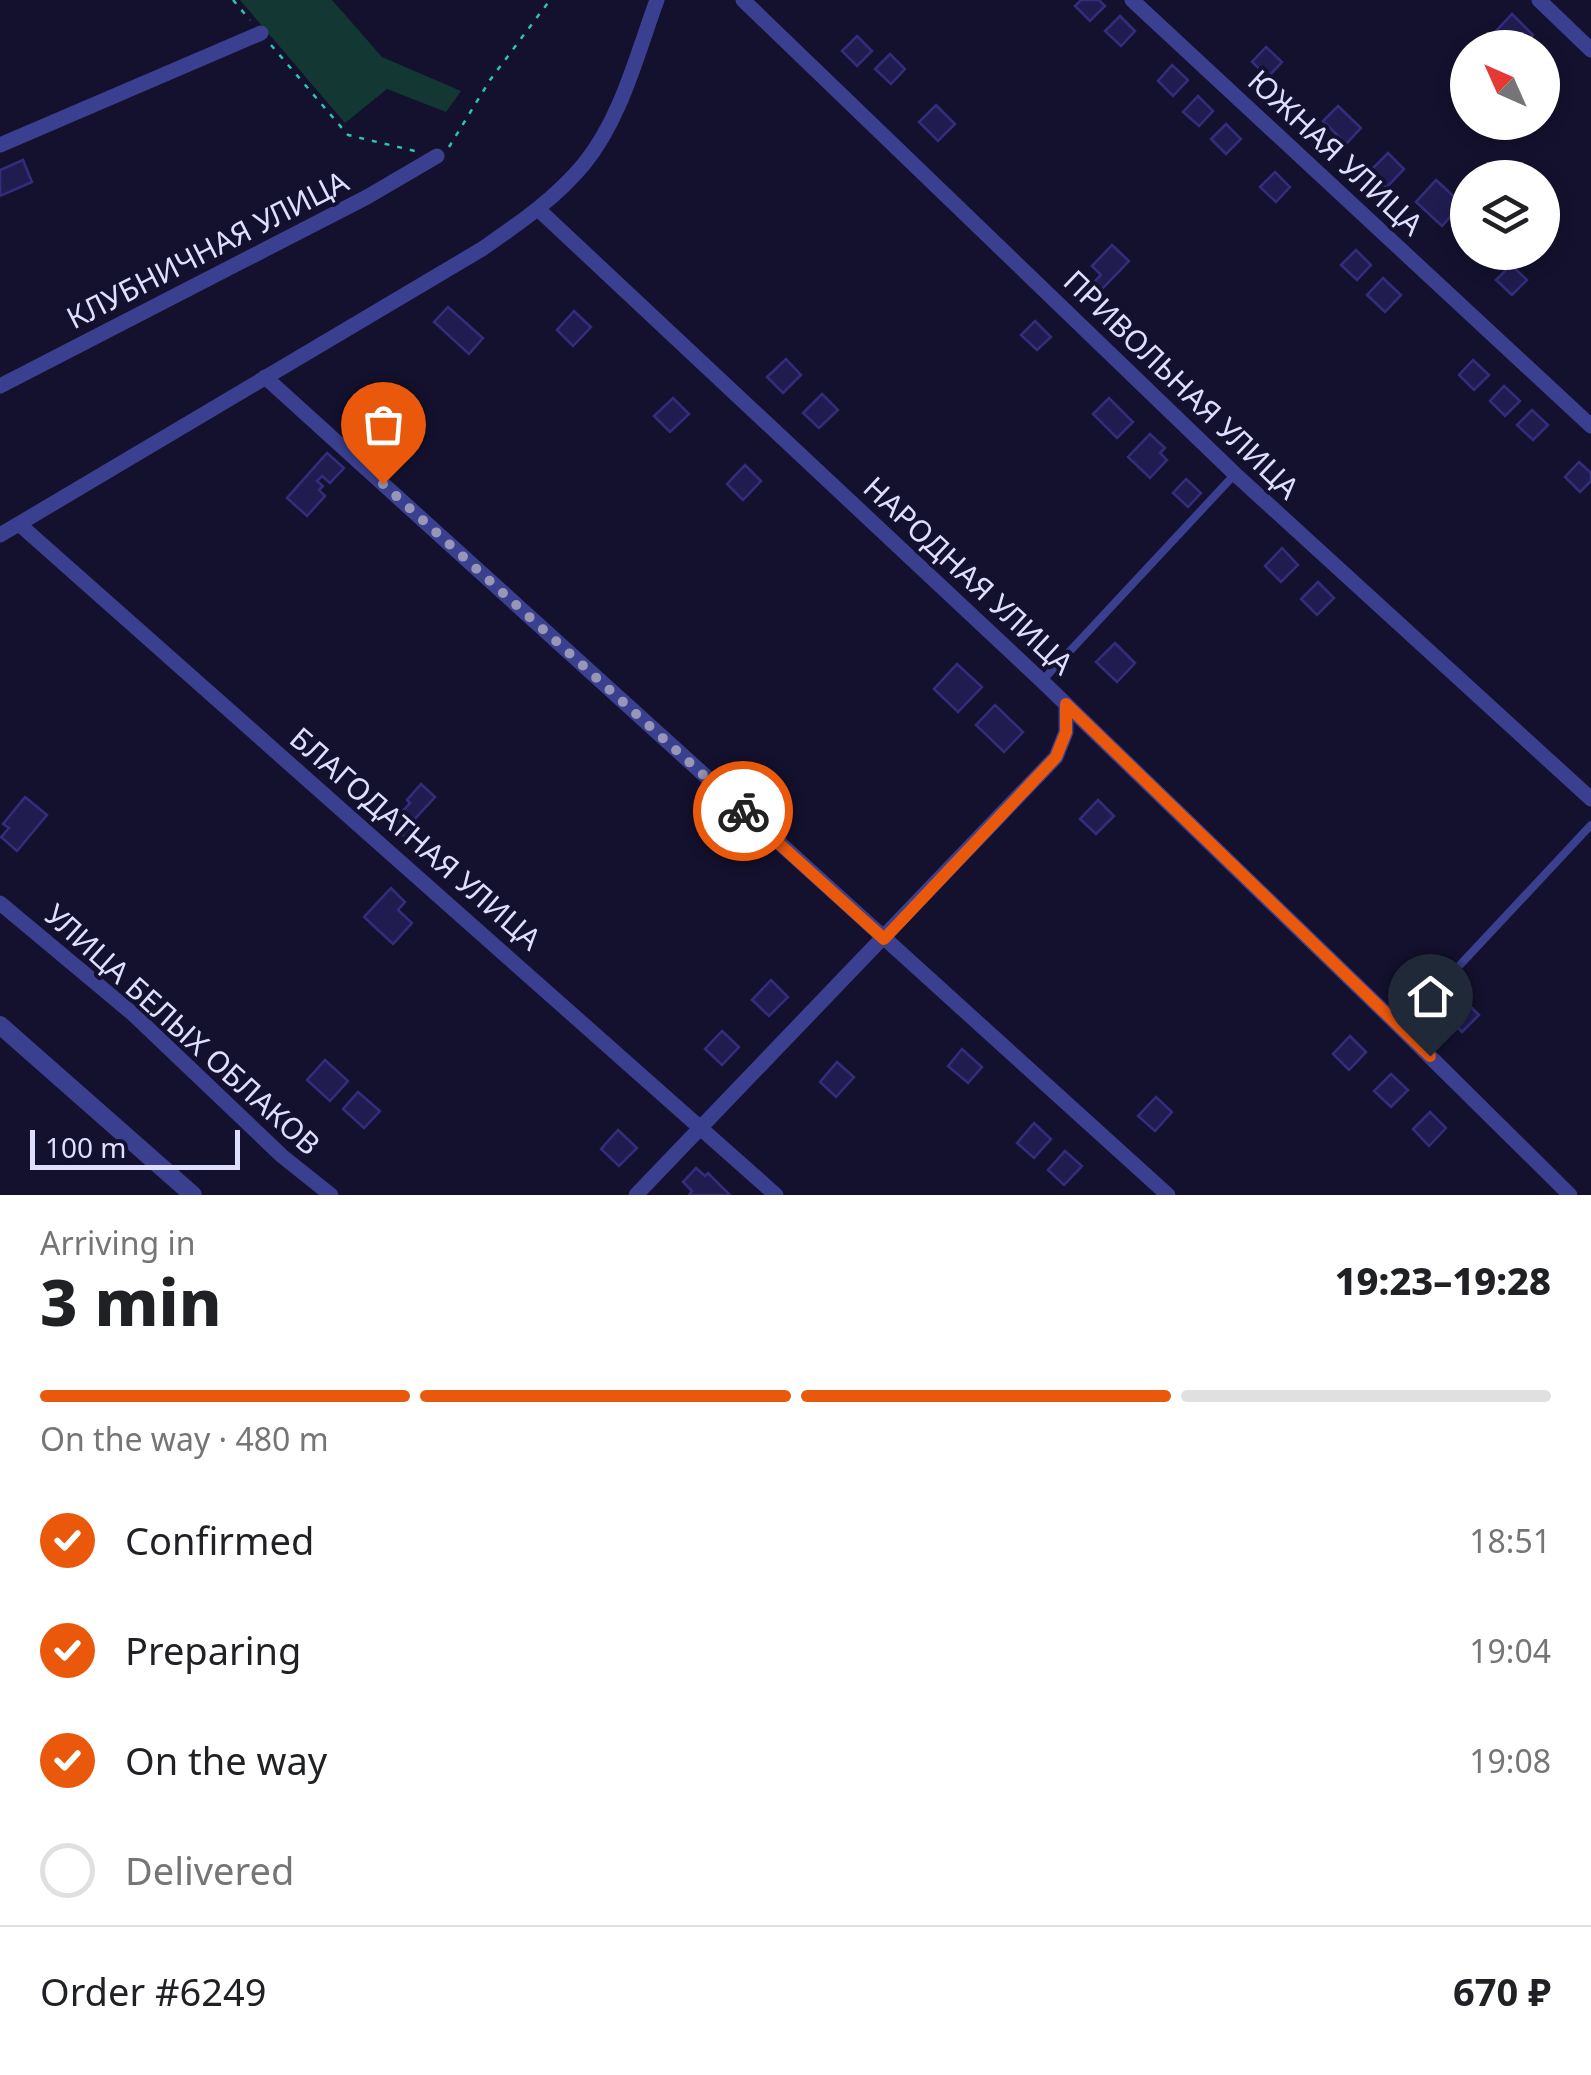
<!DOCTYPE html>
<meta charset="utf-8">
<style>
body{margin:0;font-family:"Noto Sans",sans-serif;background:#f2f2f2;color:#202124;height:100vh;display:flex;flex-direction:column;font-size:38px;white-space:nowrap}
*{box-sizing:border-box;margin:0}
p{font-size:32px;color:#757577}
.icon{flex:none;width:55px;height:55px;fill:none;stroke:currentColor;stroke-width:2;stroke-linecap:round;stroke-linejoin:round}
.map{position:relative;height:1195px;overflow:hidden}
.sheet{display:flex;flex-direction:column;background:#fff;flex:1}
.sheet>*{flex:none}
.needle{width:65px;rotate:315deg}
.buttons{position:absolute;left:1450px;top:30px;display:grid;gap:20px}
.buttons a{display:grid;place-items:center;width:110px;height:110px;border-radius:50%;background:#fff;box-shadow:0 5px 15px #0003;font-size:50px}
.scale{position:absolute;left:30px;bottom:25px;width:210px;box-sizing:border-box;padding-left:10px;border:5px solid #dedeff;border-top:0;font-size:28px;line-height:35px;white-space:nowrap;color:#dedeff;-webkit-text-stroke:8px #13112e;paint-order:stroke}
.pin{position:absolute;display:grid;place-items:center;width:85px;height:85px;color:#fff;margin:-102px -42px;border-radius:50% 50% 50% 0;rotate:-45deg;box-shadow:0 0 10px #0007}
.pin .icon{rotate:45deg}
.courier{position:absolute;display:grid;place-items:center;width:100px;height:100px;margin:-50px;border:8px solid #ea580c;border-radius:50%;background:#fff;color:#222;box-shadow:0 2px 12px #0007}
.head em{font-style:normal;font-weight:800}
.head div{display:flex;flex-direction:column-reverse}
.head{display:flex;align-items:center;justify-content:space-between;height:170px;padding:0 40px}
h1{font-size:65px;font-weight:800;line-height:75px}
.bar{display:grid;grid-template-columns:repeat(4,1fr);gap:15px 10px;align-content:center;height:120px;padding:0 40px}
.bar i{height:12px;border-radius:8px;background:#e0e0e0}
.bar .active{background:#ea580c}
.bar p{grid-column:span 4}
.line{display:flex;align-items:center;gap:25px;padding:0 40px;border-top:2px solid #e0e0e0}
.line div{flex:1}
ol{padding:0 40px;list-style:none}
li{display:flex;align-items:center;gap:30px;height:110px}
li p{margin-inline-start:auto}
li .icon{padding:10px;border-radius:50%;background:#ea580c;color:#fff;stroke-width:4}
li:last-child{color:#757577}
li i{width:55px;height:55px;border:5px solid #e0e0e0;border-radius:50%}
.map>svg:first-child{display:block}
</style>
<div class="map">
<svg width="1591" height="1195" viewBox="0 0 1591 1195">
<rect width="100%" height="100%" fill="#13112e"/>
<path fill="#133833" d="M 240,0 L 332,0 L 382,57 L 461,91 L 446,112 L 387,89 L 345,123 Z"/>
<g fill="#211c50" stroke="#342d7d" stroke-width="2.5">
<path d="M 1081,0 L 1099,0 L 1105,6 L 1090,21 L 1075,6 Z"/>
<path d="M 1512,14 L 1533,35 L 1521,48 L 1512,48 L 1496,31 Z"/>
<path d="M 1120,16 L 1135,31 L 1121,46 L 1105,31 Z"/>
<path d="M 857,36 L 872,51 L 857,66 L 842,51 Z"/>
<path d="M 1266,47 L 1282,62 L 1268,77 L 1252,62 Z"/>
<path d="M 890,54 L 905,69 L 891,84 L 875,69 Z"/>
<path d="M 1172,65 L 1188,80 L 1173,96 L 1158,81 Z"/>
<path d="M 1198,96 L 1213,111 L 1199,126 L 1183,112 Z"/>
<path d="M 936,105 L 955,124 L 938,141 L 919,122 Z"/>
<path d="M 1338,106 L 1361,128 L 1346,144 L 1323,121 Z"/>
<path d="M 1226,124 L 1241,139 L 1226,154 L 1211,139 Z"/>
<path d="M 1388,153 L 1404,169 L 1386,188 L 1369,172 Z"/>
<path d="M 23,160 L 32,182 L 0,196 L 0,170 Z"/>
<path d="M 1275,172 L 1290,187 L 1276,202 L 1260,187 Z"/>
<path d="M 1436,180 L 1462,204 L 1442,226 L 1416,202 Z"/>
<path d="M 1112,245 L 1129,261 L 1100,291 L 1092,284 L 1101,275 L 1092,266 Z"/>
<path d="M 1356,250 L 1371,265 L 1357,280 L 1341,265 Z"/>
<path d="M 1511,265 L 1527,280 L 1512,295 L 1496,280 Z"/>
<path d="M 1383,278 L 1401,295 L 1385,312 L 1367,295 Z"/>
<path d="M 448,307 L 483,338 L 469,354 L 434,322 Z"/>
<path d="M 574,311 L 591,327 L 573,346 L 557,330 Z"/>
<path d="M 1035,321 L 1051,337 L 1037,350 L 1021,335 Z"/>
<path d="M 786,359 L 801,375 L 783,393 L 767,377 Z"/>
<path d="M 1473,360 L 1489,375 L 1474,390 L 1459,375 Z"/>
<path d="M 1504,386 L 1520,401 L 1505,416 L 1490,401 Z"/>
<path d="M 822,394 L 838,410 L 819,428 L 803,413 Z"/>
<path d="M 673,398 L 689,414 L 670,432 L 654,416 Z"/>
<path d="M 1109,398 L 1133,422 L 1117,438 L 1093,414 Z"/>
<path d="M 1532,410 L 1548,425 L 1533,440 L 1517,425 Z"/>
<path d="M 1150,434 L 1165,448 L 1160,453 L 1167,460 L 1150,478 L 1128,457 Z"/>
<path d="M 327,453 L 344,468 L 330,483 L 322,476 L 317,481 L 323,486 L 319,490 L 325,496 L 307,516 L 287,498 Z"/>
<path d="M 1579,462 L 1591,473 L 1591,481 L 1580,492 L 1565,477 Z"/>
<path d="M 745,465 L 761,481 L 743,500 L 727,484 Z"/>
<path d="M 1186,479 L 1201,493 L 1188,507 L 1173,493 Z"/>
<path d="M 1282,548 L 1298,565 L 1281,582 L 1265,566 Z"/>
<path d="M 1318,582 L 1334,598 L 1317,615 L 1301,599 Z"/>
<path d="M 1115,643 L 1135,663 L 1117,682 L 1096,662 Z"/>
<path d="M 957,664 L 982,687 L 958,712 L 934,689 Z"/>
<path d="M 995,705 L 1023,732 L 1004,752 L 976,725 Z"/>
<path d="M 421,784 L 435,797 L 413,821 L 417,825 L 406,838 L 391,824 L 410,803 L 407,800 Z"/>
<path d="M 25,797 L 47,815 L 17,851 L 1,837 L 9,828 L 3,824 Z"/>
<path d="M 1098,800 L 1114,816 L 1096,834 L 1080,819 Z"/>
<path d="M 391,888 L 405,902 L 398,910 L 412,923 L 393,944 L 364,917 Z"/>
<path d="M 771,980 L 788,997 L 769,1016 L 752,1000 Z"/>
<path d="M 1463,999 L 1479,1015 L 1462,1032 L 1446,1016 Z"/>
<path d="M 722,1031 L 739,1047 L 722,1065 L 705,1049 Z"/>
<path d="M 1350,1036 L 1366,1052 L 1349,1070 L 1333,1054 Z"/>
<path d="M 962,1049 L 982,1067 L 968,1083 L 948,1066 Z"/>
<path d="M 325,1060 L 348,1081 L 330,1101 L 307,1080 Z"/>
<path d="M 837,1062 L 854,1077 L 836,1097 L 820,1082 Z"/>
<path d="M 1391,1074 L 1408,1090 L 1391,1107 L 1374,1091 Z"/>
<path d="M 358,1092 L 380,1111 L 364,1128 L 343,1109 Z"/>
<path d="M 1156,1097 L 1172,1112 L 1155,1131 L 1138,1116 Z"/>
<path d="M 1430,1112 L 1446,1128 L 1429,1146 L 1413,1129 Z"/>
<path d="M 1034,1123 L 1051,1139 L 1034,1158 L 1017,1143 Z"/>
<path d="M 618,1130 L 637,1148 L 619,1166 L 601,1149 Z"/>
<path d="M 1065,1151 L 1082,1166 L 1064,1185 L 1048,1170 Z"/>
<path d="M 696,1168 L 705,1176 L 708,1173 L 730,1195 L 689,1195 L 692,1191 L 683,1182 Z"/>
</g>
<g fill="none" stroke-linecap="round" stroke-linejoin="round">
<g stroke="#2cc5ac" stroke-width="2.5" stroke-dasharray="5 8" stroke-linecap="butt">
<path d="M 233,0 L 250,20"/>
<path d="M 271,45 L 348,135 L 415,151"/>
<path d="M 449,147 L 490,80 L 550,0"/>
</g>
<g stroke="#3a408f" stroke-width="8">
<path d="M 1042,681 L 1235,474"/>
<path d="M 1401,1028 L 1591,825"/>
</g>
<g stroke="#3a408f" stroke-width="15">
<path d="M 743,0 L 1235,474 L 1591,799"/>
<path d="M 1132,0 L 1591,426"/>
<path d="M 1539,0 L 1591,50"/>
<path d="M 0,145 L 261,33"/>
<path d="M 539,210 L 1042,681 L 1401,1028 L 1570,1195"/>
<path d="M 265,377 L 1168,1195"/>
<path d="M 0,386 L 367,197 L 437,156"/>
<path d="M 19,524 L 776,1195"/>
<path d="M 0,535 L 482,249 C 518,224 555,199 584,164 C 621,119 637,54 657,0"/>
<path d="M 0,903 L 133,1014 L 282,1156 L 331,1195"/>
<path d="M 636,1195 L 1056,757 L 1066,732 L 1066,704"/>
</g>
<path stroke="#3a408f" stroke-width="18" d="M 0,1025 L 193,1195"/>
</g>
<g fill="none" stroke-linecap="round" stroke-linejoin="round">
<path stroke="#9796b6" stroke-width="10" stroke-dasharray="0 18" d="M 383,484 L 743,811"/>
<path stroke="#ea580c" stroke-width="12" d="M 743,811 L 884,939 L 1056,757 L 1066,732 L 1066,704 L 1430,1056"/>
</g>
<g text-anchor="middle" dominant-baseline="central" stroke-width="8" stroke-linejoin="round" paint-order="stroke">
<g font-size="30" fill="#dedeff" stroke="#13112e">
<text transform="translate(1336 152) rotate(43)">ЮЖНАЯ УЛИЦА</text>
<text transform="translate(207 249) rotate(-27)">КЛУБНИЧНАЯ УЛИЦА</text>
<text transform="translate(1182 384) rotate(44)">ПРИВОЛЬНАЯ УЛИЦА</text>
<text transform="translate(969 575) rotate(43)">НАРОДНАЯ УЛИЦА</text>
<text transform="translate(416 838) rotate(41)">БЛАГОДАТНАЯ УЛИЦА</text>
<text transform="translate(183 1029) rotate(42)">УЛИЦА БЕЛЫХ ОБЛАКОВ</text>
</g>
</g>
</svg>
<div class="buttons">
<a><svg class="needle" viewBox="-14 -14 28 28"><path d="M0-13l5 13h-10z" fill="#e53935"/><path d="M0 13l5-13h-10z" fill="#757577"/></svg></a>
<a><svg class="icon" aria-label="layers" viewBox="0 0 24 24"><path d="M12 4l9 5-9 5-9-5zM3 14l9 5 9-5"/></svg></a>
</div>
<div class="scale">100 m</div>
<div class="pin" style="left:383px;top:484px;background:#ea580c"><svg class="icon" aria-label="bag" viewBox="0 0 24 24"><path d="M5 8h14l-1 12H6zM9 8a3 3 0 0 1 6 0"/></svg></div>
<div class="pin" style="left:1430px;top:1056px;background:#1f2937"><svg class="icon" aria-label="home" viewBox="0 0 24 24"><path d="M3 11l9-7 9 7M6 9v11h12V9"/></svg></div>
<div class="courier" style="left:743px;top:811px"><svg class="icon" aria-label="bike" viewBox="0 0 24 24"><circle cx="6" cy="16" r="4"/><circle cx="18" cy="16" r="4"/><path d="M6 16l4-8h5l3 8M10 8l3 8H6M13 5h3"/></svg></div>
</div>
<section class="sheet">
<div class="head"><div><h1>3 min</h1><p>Arriving in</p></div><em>19:23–19:28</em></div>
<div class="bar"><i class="active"></i><i class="active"></i><i class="active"></i><i></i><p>On the way · 480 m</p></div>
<ol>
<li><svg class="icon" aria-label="check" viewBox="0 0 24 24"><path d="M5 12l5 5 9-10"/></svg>Confirmed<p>18:51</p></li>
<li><svg class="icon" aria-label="check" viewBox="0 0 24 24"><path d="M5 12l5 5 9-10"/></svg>Preparing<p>19:04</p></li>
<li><svg class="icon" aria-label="check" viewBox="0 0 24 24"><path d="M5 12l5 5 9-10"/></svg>On the way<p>19:08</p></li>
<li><i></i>Delivered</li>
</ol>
<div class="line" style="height:130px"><div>Order #6249</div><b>670 ₽</b></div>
</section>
